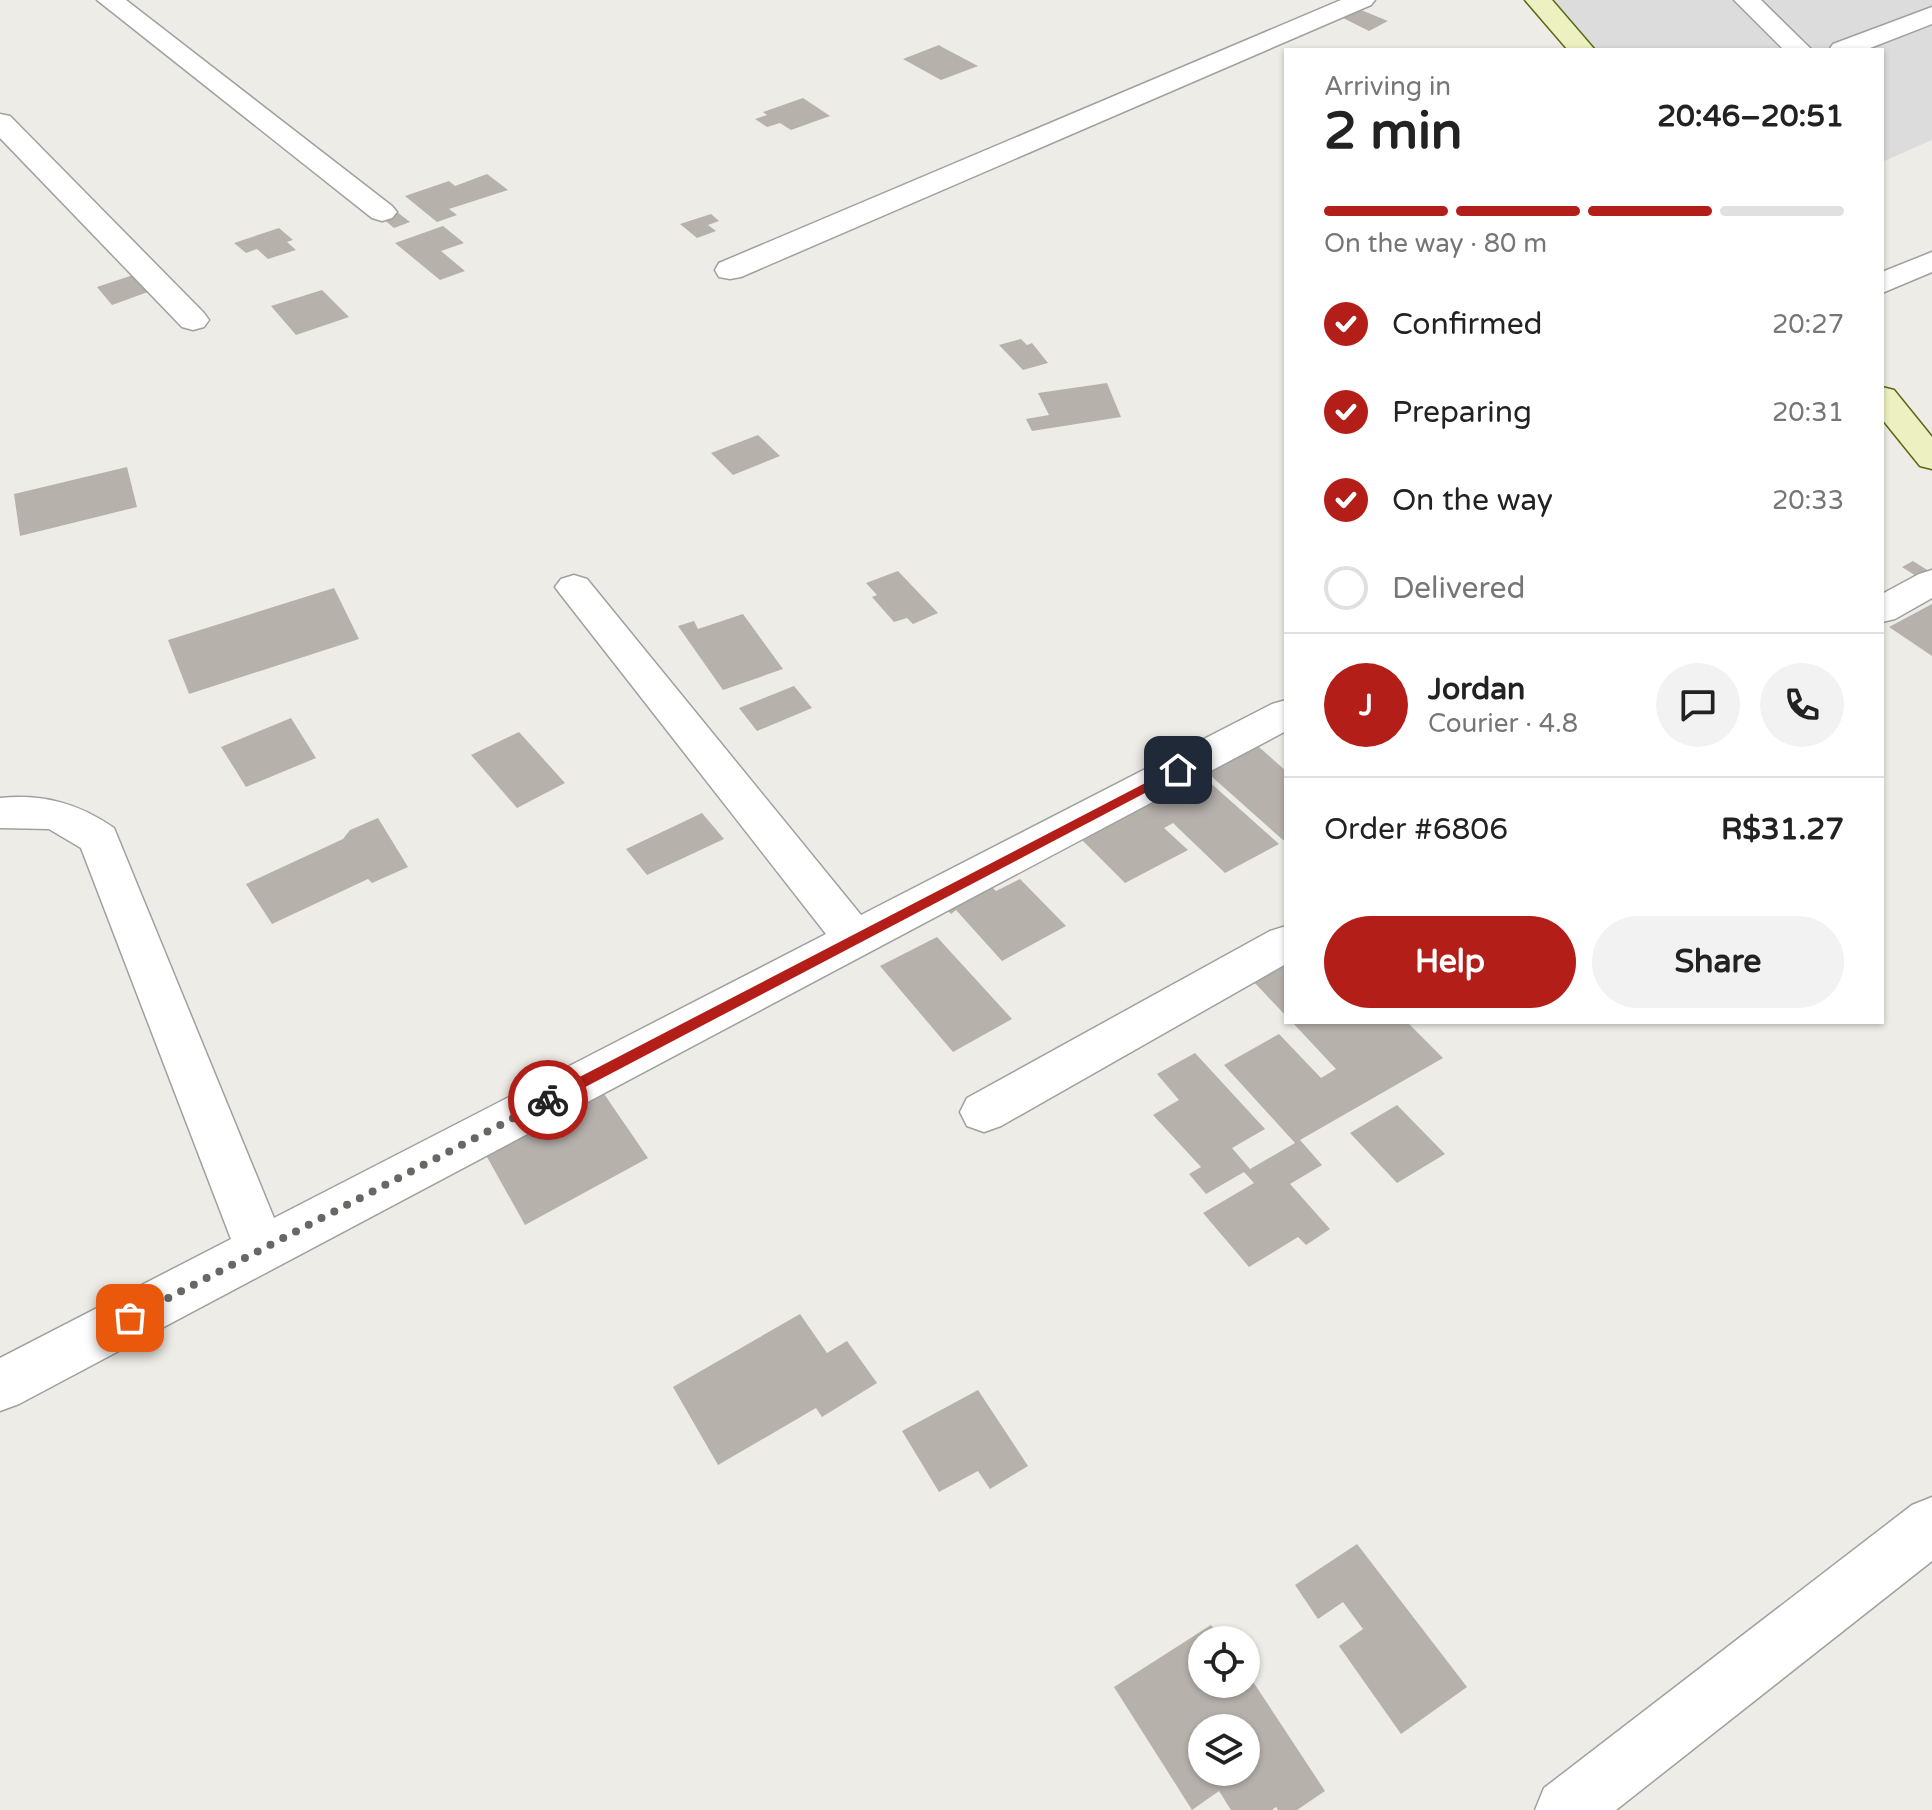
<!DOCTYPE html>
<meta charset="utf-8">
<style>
body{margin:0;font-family:"Varela Round",sans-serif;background:#f2f2f2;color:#222;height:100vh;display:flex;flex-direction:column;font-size:30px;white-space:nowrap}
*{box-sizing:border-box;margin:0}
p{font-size:26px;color:#767676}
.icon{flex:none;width:44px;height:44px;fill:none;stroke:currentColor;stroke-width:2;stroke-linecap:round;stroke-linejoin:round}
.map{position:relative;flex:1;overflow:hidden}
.side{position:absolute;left:1284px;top:48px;width:600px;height:976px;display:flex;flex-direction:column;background:#fff;border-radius:0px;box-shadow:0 2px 6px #0004}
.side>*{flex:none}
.tools{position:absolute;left:1188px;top:1626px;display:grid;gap:16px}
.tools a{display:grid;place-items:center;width:72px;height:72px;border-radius:50%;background:#fff;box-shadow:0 2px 6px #0004;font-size:40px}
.pin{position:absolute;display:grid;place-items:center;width:68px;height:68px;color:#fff;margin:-34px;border-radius:16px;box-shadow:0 4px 12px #0006}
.courier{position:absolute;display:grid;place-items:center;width:80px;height:80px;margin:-40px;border:6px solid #b41e19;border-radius:50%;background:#fff;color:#222;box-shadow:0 2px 10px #0007}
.overview em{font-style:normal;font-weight:700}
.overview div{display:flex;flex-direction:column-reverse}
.overview{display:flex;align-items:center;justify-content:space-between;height:136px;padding:0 40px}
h1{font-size:52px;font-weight:700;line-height:60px}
.bar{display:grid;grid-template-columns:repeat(4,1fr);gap:12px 8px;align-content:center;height:96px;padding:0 40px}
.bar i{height:10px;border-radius:6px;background:#e0e0e0}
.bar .current{background:#b41e19}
.bar p{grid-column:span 4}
.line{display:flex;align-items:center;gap:20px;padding:0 40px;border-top:2px solid #e0e0e0}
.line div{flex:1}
.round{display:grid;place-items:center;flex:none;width:84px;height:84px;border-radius:42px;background:#f2f2f2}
ol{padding:0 40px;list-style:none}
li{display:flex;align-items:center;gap:24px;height:88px}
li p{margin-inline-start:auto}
li .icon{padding:8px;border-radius:50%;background:#b41e19;color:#fff;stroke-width:4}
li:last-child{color:#767676}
li i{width:44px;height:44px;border:4px solid #e0e0e0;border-radius:50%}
.action{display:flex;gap:16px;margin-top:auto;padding:16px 40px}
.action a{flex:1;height:92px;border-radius:48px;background:#b41e19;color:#fff;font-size:32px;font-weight:700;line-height:92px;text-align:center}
.action a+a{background:#f2f2f2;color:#222}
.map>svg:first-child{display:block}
</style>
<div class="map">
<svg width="1932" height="1810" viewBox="0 0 1932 1810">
<rect width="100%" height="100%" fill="#eeece6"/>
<path fill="#dcdcdc" d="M 1539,0 L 1932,0 L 1932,140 L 1882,162 L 1882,50 L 1583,50 Z"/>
<g fill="#b7b1ac" fill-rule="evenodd">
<path d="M 1361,10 L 1388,21 L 1369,31 L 1343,18 Z"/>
<path d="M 939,45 L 942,47 L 978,66 L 941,80 L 903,59 Z"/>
<path d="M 803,98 L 830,116 L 791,130 L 780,123 L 767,127 L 755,119 L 767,115 L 763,112 Z"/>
<path d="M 487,174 L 508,190 L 449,209 L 457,215 L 437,222 L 405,196 L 449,181 L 455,186 Z"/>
<path d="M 397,212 L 410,222 L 394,228 L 382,218 Z"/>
<path d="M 711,214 L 719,221 L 708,225 L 716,231 L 697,238 L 680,224 Z"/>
<path d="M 443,226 L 464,243 L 441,251 L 465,271 L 440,280 L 395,243 Z"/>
<path d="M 279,228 L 293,240 L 287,242 L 296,250 L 268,259 L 257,249 L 246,253 L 234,243 Z"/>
<path d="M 133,275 L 148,292 L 112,305 L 97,287 Z"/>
<path d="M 322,290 L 349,317 L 296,335 L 271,306 Z"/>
<path d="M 1021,339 L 1027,345 L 1032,343 L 1048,363 L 1023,370 L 999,345 Z"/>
<path d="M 1107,383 L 1121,417 L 1032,431 L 1026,419 L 1049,415 L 1038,393 Z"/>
<path d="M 758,435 L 780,456 L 733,475 L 711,453 Z"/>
<path d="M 127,467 L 137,507 L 20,536 L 14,494 Z"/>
<path d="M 1913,561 L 1932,573 L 1932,576 L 1924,581 L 1902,567 Z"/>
<path d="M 898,571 L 938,613 L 913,624 L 907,618 L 894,622 L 872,597 L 877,595 L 866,583 Z"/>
<path d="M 334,588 L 359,639 L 189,694 L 168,640 Z"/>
<path d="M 1932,604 L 1932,656 L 1889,627 Z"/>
<path d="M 743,614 L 783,669 L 723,690 L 678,626 L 694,621 L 698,629 Z"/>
<path d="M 794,686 L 812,708 L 757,731 L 739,708 Z"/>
<path d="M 291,718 L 316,758 L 246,787 L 221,747 Z"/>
<path d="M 519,732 L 565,783 L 517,808 L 471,755 Z"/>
<path d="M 1251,740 L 1286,771 L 1286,839 L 1283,840 L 1201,767 Z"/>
<path d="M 1196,770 L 1279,844 L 1225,873 L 1173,823 L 1164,828 L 1188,850 L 1125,883 L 1074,832 Z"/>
<path d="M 702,813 L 724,839 L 647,875 L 626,849 Z"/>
<path d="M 378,818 L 408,867 L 372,883 L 368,879 L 272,924 L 246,884 L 343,839 L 350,830 Z"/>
<path d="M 1020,879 L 1066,926 L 1002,961 L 956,910 L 951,914 L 941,903 L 985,880 L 996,891 Z"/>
<path d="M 937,937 L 1012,1019 L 953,1052 L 880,966 Z"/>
<path d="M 1286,965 L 1286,1016 L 1254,982 Z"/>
<path d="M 1292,1022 L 1407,1022 L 1443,1058 L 1300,1140 L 1322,1165 L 1290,1184 L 1330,1229 L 1306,1245 L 1298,1237 L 1249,1267 L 1203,1213 L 1254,1183 L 1244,1172 L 1206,1194 L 1189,1174 L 1201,1167 L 1153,1115 L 1179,1100 L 1157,1074 L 1195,1053 L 1265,1129 L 1232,1148 L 1250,1169 L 1295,1143 L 1224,1065 L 1279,1034 L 1321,1078 L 1336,1069 Z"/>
<path d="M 600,1088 L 648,1158 L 525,1225 L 482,1148 Z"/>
<path d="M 1397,1105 L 1445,1154 L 1397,1183 L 1350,1133 Z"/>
<path d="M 800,1314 L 827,1353 L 847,1341 L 877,1383 L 822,1417 L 816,1408 L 718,1465 L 673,1387 Z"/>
<path d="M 978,1390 L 1028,1466 L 990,1489 L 978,1471 L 939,1492 L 902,1431 Z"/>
<path d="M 1357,1544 L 1467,1687 L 1401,1734 L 1339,1646 L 1363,1629 L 1343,1602 L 1318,1619 L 1295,1585 Z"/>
<path d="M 1211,1625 L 1222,1640 L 1202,1640 L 1202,1684 L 1246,1684 L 1246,1671 L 1325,1791 L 1297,1810 L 1278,1810 L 1276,1807 L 1272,1810 L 1231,1810 L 1219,1791 L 1192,1810 L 1114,1687 ZM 1202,1728 L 1246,1728 L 1246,1772 L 1202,1772 Z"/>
</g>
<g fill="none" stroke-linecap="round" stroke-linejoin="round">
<g stroke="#a0a0a0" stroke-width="3">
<g id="street">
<path d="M 97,0 L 126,0 L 392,206 L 397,212 L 392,218 L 382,221 L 372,218 Z"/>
<path d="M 1341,0 L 1375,0 L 1371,5 L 741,277 L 730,279 L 719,277 L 715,270 L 719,263 Z"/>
<path d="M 1734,0 L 1761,0 L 1812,50 L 1784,50 Z"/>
<path d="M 1932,7 L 1932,24 L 1865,50 L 1829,50 L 1833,44 Z"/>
<path d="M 0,114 L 10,116 L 204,313 L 209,320 L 204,327 L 193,330 L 182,327 L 0,138 Z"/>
<path d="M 1932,252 L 1932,272 L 1882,293 L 1882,272 Z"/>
<path d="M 1932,570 L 1932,598 L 1895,619 L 1882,622 L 1882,594 L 1919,574 Z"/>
<path d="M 574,575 L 587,579 L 861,915 L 1272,704 L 1286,700 L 1286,731 L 19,1404 L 0,1411 L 0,1358 L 231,1239 L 81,848 L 49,829 L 0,828 L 0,798 C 43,794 78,803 114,828 L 274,1218 L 826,934 L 561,595 L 555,587 L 561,579 Z"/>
<path d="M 1286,926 L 1286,964 L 1001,1126 L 984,1132 L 967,1126 L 960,1112 L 967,1098 L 1270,931 Z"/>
<path d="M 1932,1497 L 1932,1561 L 1616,1810 L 1535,1810 L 1544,1788 L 1912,1505 Z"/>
</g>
</g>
<g stroke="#5c6813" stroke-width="3">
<g id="secondary">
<path d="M 1525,0 L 1552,0 L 1595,50 L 1568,50 Z"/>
<path d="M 1882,387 L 1894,390 L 1932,437 L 1932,469 L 1920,466 L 1882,419 Z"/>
</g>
</g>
<use href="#street" fill="#fff" fill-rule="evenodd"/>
<use href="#secondary" fill="#edf1c1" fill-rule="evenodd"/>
</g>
<path fill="#b41e19" d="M 1178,766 L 1183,767 L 1183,773 L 553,1104 L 543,1104 L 543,1096 Z"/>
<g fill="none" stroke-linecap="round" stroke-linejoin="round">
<path stroke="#676765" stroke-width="8" stroke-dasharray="0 14.4" d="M 130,1318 L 548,1100"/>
</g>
</svg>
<div class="tools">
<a><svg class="icon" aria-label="locate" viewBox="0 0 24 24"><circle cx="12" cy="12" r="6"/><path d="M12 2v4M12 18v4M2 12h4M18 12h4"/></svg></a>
<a><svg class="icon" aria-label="layers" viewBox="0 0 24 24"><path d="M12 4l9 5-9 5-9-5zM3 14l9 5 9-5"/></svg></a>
</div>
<div class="pin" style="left:130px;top:1318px;background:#ea580c"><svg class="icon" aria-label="bag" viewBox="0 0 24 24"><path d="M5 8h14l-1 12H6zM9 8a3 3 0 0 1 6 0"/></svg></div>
<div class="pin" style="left:1178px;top:770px;background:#1f2937"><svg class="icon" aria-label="home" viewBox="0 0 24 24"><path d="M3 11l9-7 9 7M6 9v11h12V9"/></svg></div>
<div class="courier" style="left:548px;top:1100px"><svg class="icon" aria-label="bike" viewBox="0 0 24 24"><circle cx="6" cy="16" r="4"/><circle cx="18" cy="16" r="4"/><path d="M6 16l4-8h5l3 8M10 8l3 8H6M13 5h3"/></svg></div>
<section class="side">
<div class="overview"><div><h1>2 min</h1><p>Arriving in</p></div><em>20:46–20:51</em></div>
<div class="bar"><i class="current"></i><i class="current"></i><i class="current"></i><i></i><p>On the way · 80 m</p></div>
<ol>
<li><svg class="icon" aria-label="check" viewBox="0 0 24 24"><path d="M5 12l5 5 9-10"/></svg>Confirmed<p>20:27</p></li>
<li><svg class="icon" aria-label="check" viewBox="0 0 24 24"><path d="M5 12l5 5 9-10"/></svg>Preparing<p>20:31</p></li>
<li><svg class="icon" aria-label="check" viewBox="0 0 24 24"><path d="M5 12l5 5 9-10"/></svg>On the way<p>20:33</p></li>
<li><i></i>Delivered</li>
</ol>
<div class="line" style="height:144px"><b class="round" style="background:#b41e19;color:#fff">J</b><div><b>Jordan</b><p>Courier · 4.8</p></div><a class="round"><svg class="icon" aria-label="chat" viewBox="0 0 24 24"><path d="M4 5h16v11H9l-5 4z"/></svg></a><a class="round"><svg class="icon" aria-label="phone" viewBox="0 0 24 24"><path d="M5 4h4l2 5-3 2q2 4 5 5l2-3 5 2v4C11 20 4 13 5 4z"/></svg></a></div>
<div class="line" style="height:104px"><div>Order #6806</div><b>R$31.27</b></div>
<div class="action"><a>Help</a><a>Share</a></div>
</section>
</div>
